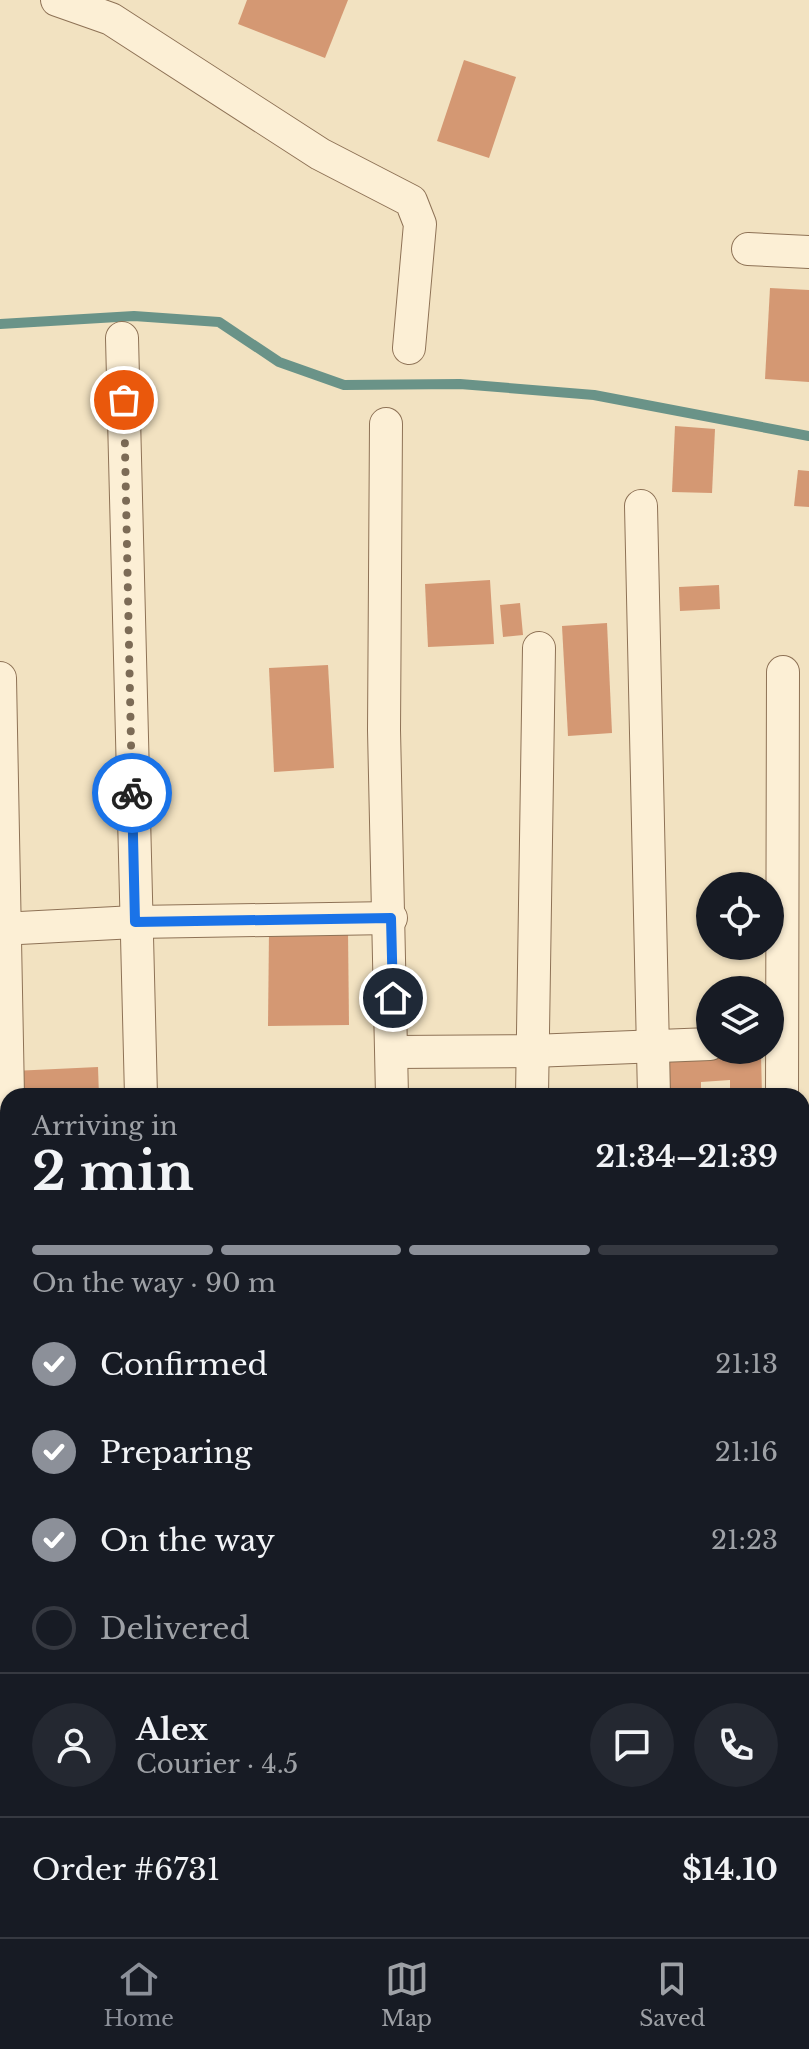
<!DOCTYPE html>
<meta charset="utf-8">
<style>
body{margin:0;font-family:"Libre Baskerville",serif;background:#242831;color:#f1f3f6;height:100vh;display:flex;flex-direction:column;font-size:30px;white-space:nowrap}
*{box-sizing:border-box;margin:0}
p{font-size:26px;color:#9ea1a6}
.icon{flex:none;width:44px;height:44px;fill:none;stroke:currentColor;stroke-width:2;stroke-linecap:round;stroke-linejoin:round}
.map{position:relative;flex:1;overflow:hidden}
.details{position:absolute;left:0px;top:1088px;width:810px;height:850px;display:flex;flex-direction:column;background:#171b24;border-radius:24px 24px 0 0;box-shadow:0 2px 6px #0004}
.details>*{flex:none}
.controls{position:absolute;left:696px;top:872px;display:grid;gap:16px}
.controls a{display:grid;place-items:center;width:88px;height:88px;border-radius:50%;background:#171b24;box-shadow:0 2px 6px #0004;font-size:40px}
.pin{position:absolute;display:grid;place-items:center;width:68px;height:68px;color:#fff;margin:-34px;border:4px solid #fff;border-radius:50%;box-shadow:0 2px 8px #0007}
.courier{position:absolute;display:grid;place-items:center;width:80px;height:80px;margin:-40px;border:6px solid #1a73e8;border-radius:50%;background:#fff;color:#222;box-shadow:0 2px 10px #0007}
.summary em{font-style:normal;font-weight:700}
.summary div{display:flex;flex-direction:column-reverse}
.summary{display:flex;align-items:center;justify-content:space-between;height:136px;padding:0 32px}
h1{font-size:52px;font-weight:700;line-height:60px}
.bar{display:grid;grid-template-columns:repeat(4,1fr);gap:12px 8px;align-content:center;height:96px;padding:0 32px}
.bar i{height:10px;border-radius:6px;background:#363941}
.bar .on{background:#8c9099}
.bar p{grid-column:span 4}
.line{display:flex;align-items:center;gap:20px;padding:0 32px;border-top:2px solid #363941}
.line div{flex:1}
.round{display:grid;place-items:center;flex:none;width:84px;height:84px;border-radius:42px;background:#242831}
ol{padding:0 32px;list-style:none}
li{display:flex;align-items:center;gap:24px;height:88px}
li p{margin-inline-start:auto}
li .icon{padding:8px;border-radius:50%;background:#8c9099;color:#fff;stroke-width:4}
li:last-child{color:#9ea1a6}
li i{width:44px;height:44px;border:4px solid #363941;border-radius:50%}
.menu{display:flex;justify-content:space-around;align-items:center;height:112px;border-top:2px solid #363941;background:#171b24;font-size:22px;color:#9ea1a6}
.menu a{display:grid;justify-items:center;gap:4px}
.menu .on{color:#8c9099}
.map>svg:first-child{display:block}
</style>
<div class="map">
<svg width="809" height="1937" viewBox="0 0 809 1937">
<rect width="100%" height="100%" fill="#f2e2c1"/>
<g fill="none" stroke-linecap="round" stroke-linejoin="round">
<path stroke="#6a9388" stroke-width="10" d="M 0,324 L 134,316 L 219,322 L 279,362 L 344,385 L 460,384 L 594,395 L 809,436"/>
</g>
<g fill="#d49873">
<path d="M 247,0 L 348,0 L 325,58 L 238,24 Z"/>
<path d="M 464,60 L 516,77 L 489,158 L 437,141 Z"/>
<path d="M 770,288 L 809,290 L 809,382 L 765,379 Z"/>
<path d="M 675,426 L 715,429 L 712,493 L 672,492 Z"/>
<path d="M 798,470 L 809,471 L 809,507 L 794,506 Z"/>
<path d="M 490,580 L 494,644 L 428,647 L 425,584 Z"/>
<path d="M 719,585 L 720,609 L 680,611 L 679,587 Z"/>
<path d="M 520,603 L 523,635 L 503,637 L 500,605 Z"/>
<path d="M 607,623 L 612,733 L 568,736 L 562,626 Z"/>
<path d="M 328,665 L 334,768 L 274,772 L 269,668 Z"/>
<path d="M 269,931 L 348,931 L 349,1025 L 268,1026 Z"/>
<path d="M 761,1054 L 762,1096 L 730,1096 L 730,1080 L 701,1082 L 701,1096 L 662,1096 L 661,1058 Z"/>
<path d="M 98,1067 L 99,1096 L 14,1096 L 13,1071 Z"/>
<path d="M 276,1930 L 316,1930 L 315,1937 L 275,1937 Z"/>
</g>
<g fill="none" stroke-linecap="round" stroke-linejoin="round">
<g stroke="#8e7256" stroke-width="34">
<g id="minor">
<path d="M 57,0 L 111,19 L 320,154 L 411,201 L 420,224 L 409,348"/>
<path d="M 748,249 L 809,252"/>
<path d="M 122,338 L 141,1096"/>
<path d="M 386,424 L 384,730 L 392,1096"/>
<path d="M 641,506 L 654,1096"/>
<path d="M 0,678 L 8,1096"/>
<path d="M 0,929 L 135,922 L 391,918"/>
<path d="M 394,1052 L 532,1051 L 710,1044"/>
<path d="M 532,1096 L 539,648"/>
<path d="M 782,1096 L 783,672"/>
<path d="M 802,1221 L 809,1221"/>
<path d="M 0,1270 L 8,1271"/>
<path d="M 802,1436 L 809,1436"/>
<path d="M 3,1466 L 8,1352"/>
<path d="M 385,1937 L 386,1930"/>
</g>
</g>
<g stroke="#705339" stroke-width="46">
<g id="secondary">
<path d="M 802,1795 L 809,1795"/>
<path d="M 0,1820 L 8,1820"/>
</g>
</g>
<use href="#minor" stroke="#fcefd5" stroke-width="32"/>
<use href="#secondary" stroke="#fcefd5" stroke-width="44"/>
</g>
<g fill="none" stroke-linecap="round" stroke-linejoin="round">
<path stroke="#7c6b56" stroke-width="8" stroke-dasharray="0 14.4" d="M 124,400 L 132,793"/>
<path stroke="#1a73e8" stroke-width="10" d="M 132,793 L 135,922 L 391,918 L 393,998"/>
</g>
</svg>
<div class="controls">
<a><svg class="icon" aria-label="locate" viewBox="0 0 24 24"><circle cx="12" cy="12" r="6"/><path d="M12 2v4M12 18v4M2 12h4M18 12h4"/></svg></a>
<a><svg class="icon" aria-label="layers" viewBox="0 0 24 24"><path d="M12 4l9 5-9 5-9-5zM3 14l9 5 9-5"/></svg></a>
</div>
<div class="pin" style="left:124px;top:400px;background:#ea580c"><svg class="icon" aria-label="bag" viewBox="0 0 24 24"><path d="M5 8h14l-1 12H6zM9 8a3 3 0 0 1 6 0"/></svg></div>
<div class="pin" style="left:393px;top:998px;background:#1f2937"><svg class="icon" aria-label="home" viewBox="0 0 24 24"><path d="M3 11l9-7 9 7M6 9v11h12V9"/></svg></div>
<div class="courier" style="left:132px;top:793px"><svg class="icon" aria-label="bike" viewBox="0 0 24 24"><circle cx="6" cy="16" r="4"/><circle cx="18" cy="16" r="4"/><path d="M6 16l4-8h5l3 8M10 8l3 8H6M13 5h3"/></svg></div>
<section class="details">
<div class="summary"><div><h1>2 min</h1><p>Arriving in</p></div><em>21:34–21:39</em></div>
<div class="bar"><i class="on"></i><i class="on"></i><i class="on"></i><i></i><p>On the way · 90 m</p></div>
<ol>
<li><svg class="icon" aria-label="check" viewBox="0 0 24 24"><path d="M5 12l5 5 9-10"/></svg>Confirmed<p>21:13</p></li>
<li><svg class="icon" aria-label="check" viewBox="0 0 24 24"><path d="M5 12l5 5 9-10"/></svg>Preparing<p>21:16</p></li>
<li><svg class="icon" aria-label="check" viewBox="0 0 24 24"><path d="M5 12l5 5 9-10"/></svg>On the way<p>21:23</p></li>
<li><i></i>Delivered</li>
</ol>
<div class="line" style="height:144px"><a class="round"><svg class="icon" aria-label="person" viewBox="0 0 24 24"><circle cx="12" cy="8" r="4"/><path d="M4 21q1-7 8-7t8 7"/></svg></a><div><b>Alex</b><p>Courier · 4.5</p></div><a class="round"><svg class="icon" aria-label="chat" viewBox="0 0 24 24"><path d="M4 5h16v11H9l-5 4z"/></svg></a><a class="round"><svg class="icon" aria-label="phone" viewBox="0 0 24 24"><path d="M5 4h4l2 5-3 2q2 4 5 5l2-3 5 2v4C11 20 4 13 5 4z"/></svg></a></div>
<div class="line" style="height:104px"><div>Order #6731</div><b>$14.10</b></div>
</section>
</div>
<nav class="menu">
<a class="on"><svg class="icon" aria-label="home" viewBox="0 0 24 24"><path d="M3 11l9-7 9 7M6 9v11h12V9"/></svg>Home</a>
<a><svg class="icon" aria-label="map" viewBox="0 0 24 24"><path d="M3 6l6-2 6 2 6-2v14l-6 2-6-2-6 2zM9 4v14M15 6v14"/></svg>Map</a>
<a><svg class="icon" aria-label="saved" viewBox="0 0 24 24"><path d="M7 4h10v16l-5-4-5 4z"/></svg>Saved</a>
</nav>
